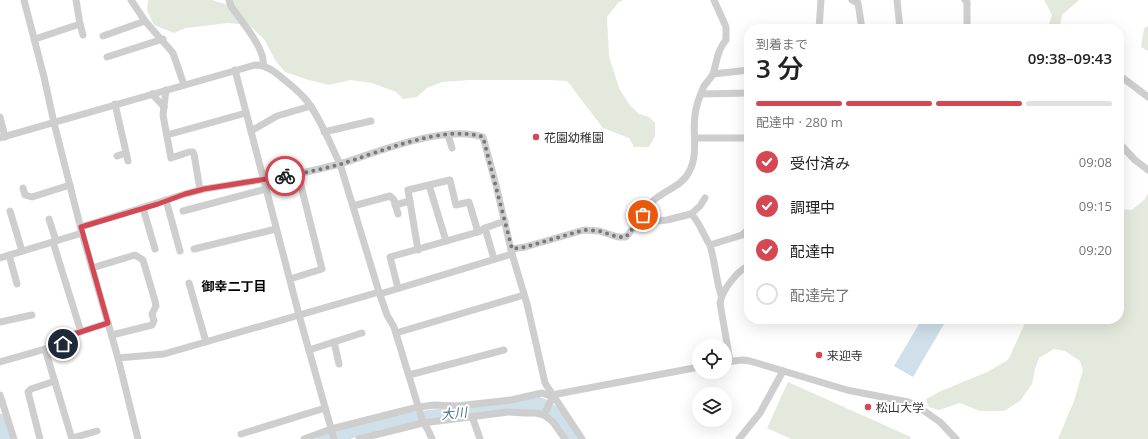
<!DOCTYPE html>
<html lang="ja">
<meta charset="utf-8">
<style>
body{margin:0;font-family:"Open Sans","Noto Sans JP",sans-serif;background:#f6f6f6;color:#222;height:100vh;display:flex;flex-direction:column;font-size:15px;white-space:nowrap}
*{box-sizing:border-box;margin:0}
p{font-size:13px;color:#767676}
.icon{flex:none;width:22px;height:22px;fill:none;stroke:currentColor;stroke-width:2;stroke-linecap:round;stroke-linejoin:round}
.map{position:relative;flex:1;overflow:hidden}
.details{position:absolute;left:744px;top:24px;width:380px;height:300px;display:flex;flex-direction:column;background:#fff;border-radius:16px;box-shadow:0 4px 16px #0002}
.details>*{flex:none}
.controls{position:absolute;left:692px;top:339px;display:grid;gap:8px}
.controls a{display:grid;place-items:center;width:40px;height:40px;border-radius:50%;background:#fff;box-shadow:0 4px 16px #0002;font-size:20px}
.pin{position:absolute;display:grid;place-items:center;width:34px;height:34px;color:#fff;margin:-17px;border:2px solid #fff;border-radius:50%;box-shadow:0 1px 4px #0007}
.courier{position:absolute;display:grid;place-items:center;width:40px;height:40px;margin:-20px;border:3px solid #d54752;border-radius:50%;background:#fff;color:#222;box-shadow:0 1px 5px #0007}
.head em{font-style:normal;font-weight:600}
.head div{display:flex;flex-direction:column-reverse}
.head{display:flex;align-items:center;justify-content:space-between;height:68px;padding:0 12px}
h1{font-size:26px;font-weight:600;line-height:30px}
.bar{display:grid;grid-template-columns:repeat(4,1fr);gap:6px 4px;align-content:center;height:48px;padding:0 12px}
.bar i{height:5px;border-radius:3px;background:#e0e0e0}
.bar .on{background:#d54752}
.bar p{grid-column:span 4}
ol{padding:0 12px;list-style:none}
li{display:flex;align-items:center;gap:12px;height:44px}
li p{margin-inline-start:auto}
li .icon{padding:4px;border-radius:50%;background:#d54752;color:#fff;stroke-width:4}
li:last-child{color:#767676}
li i{width:22px;height:22px;border:2px solid #e0e0e0;border-radius:50%}
.map>svg:first-child{display:block}
</style>
<div class="map">
<svg width="1148" height="439" viewBox="0 0 1148 439">
<rect width="100%" height="100%" fill="#fff"/>
<g fill="#e4e9de">
<path d="M 148,0 L 212,0 L 225,4 L 234,0 L 623,0 L 618,3 L 607,17 L 609,56 L 619,88 L 629,104 L 639,114 L 649,117 L 655,123 L 655,136 L 649,147 L 634,147 L 629,138 L 603,128 L 567,81 L 550,80 L 470,80 L 442,82 L 427,88 L 417,97 L 403,99 L 396,92 L 372,83 L 351,80 L 329,85 L 309,80 L 285,72 L 275,60 L 264,39 L 249,25 L 228,23 L 186,28 L 174,33 L 154,25 L 147,10 Z"/>
<path d="M 1044,0 L 1079,0 L 1062,15 L 1059,29 L 1045,29 L 1048,27 L 1052,15 Z"/>
<path d="M 1148,26 L 1148,51 L 1141,47 L 1144,29 Z"/>
<path d="M 1148,193 L 1148,439 L 1058,439 L 1074,401 L 1083,370 L 1080,361 L 1065,351 L 1054,349 L 1039,358 L 1035,369 L 1032,384 L 1020,401 L 1004,411 L 980,411 L 960,403 L 939,410 L 929,407 L 926,399 L 941,391 L 987,372 L 1008,360 L 1027,319 L 1119,319 L 1119,209 L 1132,210 L 1145,199 Z"/>
<path d="M 788,382 L 911,437 L 910,439 L 791,439 L 767,428 Z"/>
</g>
<path fill="#cfe0ea" d="M 922,319 L 936,319 L 944,324 L 913,377 L 894,366 Z"/>
<g fill="none" stroke-linecap="round" stroke-linejoin="round">
<g stroke="#cfe0ea" stroke-width="15">
<path d="M 0,421 L 5,439"/>
<path d="M 324,439 L 381,422 L 426,418 L 537,404 C 554,408 561,425 571,439"/>
</g>
<g stroke="#cecece" stroke-width="7">
<path d="M 24,0 L 44,77 L 54,123 L 82,233 L 118,358 L 138,439"/>
<path d="M 76,0 L 80,24 L 83,35"/>
<path d="M 131,0 L 145,21 L 173,53 L 184,85"/>
<path d="M 229,0 L 231,6 C 240,20 266,49 263,65"/>
<path d="M 852,0 L 858,3 L 862,29"/>
<path d="M 897,0 L 900,29"/>
<path d="M 965,0 L 967,2 L 967,29"/>
<path d="M 819,29 L 821,0"/>
<path d="M 103,36 L 145,21"/>
<path d="M 35,39 L 80,24"/>
<path d="M 107,57 L 163,39"/>
<path d="M 235,70 L 299,315 L 334,439"/>
<path d="M 713,74 L 749,70"/>
<path d="M 1119,75 L 1148,97"/>
<path d="M 166,90 L 163,115 L 171,158 L 189,152 L 193,152 L 194,154 L 200,190"/>
<path d="M 152,94 L 164,107"/>
<path d="M 701,94 L 749,93"/>
<path d="M 115,104 L 128,161"/>
<path d="M 0,117 L 5,137"/>
<path d="M 251,131 L 277,116 L 311,106"/>
<path d="M 324,132 L 371,121"/>
<path d="M 167,135 L 246,113"/>
<path d="M 448,135 L 452,148"/>
<path d="M 0,138 L 255,65 C 266,65 274,71 282,78 C 291,85 300,92 307,101 C 321,119 330,144 340,164 C 377,152 445,124 483,137 L 496,185 L 512,254 L 527,304 L 545,383 L 582,439"/>
<path d="M 695,138 L 749,138"/>
<path d="M 1119,143 L 1135,160 L 1148,170"/>
<path d="M 117,156 L 126,153"/>
<path d="M 429,185 L 446,241"/>
<path d="M 23,188 L 25,195 L 32,197 L 70,185"/>
<path d="M 166,200 L 180,251"/>
<path d="M 395,205 L 410,201"/>
<path d="M 353,206 L 390,196 L 394,200 L 398,214"/>
<path d="M 143,208 L 155,249"/>
<path d="M 10,211 L 22,251"/>
<path d="M 183,211 L 266,189"/>
<path d="M 691,214 L 700,206 L 705,198"/>
<path d="M 49,219 L 56,241"/>
<path d="M 638,223 L 667,220 L 691,214 C 700,222 703,235 710,245"/>
<path d="M 81,227 L 185,194 L 204,189 L 298,174 L 340,164 L 379,292 L 387,315 L 394,327 L 422,419 L 429,432 L 432,439"/>
<path d="M 485,228 L 494,259"/>
<path d="M 53,242 L 81,332"/>
<path d="M 194,249 L 276,229"/>
<path d="M 512,249 L 525,247 L 584,230 L 599,231 L 618,237 L 626,237 C 636,226 644,210 654,200 C 665,190 682,186 689,172 C 699,153 692,135 695,115 C 696,105 700,95 704,86 C 707,82 711,78 713,74 C 717,62 717,50 726,40 L 726,27 L 714,0"/>
<path d="M 418,250 L 408,190 L 450,180 L 456,205 L 469,202 L 478,232"/>
<path d="M 9,255 L 17,284"/>
<path d="M 0,258 L 82,233"/>
<path d="M 92,268 L 135,255 L 143,260 L 155,301 L 156,306 L 152,314 L 154,321 L 152,325 L 112,335"/>
<path d="M 290,279 L 322,269 L 298,174"/>
<path d="M 189,283 L 206,342"/>
<path d="M 398,288 L 390,257 L 478,232 L 485,228 L 505,221"/>
<path d="M 380,294 L 512,254"/>
<path d="M 721,295 C 716,279 715,262 710,245 L 742,235 L 749,229"/>
<path d="M 0,322 L 32,315"/>
<path d="M 396,333 L 524,295"/>
<path d="M 334,342 L 339,364"/>
<path d="M 45,349 L 72,439"/>
<path d="M 309,350 L 362,333"/>
<path d="M 118,358 L 164,354 L 379,292"/>
<path d="M 730,361 L 720,303 C 722,291 737,270 749,266"/>
<path d="M 0,362 L 63,344 L 67,336 L 108,323"/>
<path d="M 725,362 L 743,360 L 750,361 L 847,390 L 908,402 L 920,408 L 940,422 L 956,439"/>
<path d="M 409,375 L 504,350"/>
<path d="M 0,395 L 14,439"/>
<path d="M 544,415 L 550,402 L 557,394 L 699,367"/>
<path d="M 472,416 L 480,439"/>
<path d="M 241,434 L 325,408"/>
<path d="M 72,438 L 97,431"/>
<path d="M 40,439 L 28,392 L 31,389 L 55,381"/>
<path d="M 304,439 L 331,429 L 418,407 L 435,405 L 457,406 L 511,400 L 542,393 L 553,397"/>
<path d="M 359,439 L 423,423 L 508,412 L 525,413 L 536,413 L 544,415 L 553,422 L 565,439"/>
<path d="M 739,439 L 760,413 L 783,371"/>
</g>
</g>
<g fill="none" stroke-linecap="round" stroke-linejoin="round">
<path stroke="#797979" stroke-width="4" stroke-dasharray="0 7.2" d="M 285,176 C 304,173 323,169 341,164 C 380,152 444,124 483,137 L 512,249 L 525,247 L 584,230 L 599,231 L 618,237 L 626,237 L 643,215"/>
<path stroke="#d54752" stroke-width="5" d="M 63,344 L 68,336 L 108,323 L 81,227 L 158,204 L 185,194 L 204,189 L 285,176"/>
</g>
<g fill="#d54752" stroke="#fff" stroke-width="1.5">
<circle cx="536" cy="137" r="4"/>
<circle cx="819" cy="355" r="4"/>
<circle cx="868" cy="407" r="4"/>
</g>
<g text-anchor="middle" dominant-baseline="central" stroke-width="4" stroke-linejoin="round" paint-order="stroke">
<g font-size="12" fill="#313131" stroke="#fff" text-anchor="start">
<text x="544" y="137">花園幼稚園</text>
<text x="827" y="355">来迎寺</text>
<text x="876" y="407">松山大学</text>
</g>
<g font-size="13" font-weight="bold" fill="#000" stroke="#fff">
<text x="234" y="286">御幸二丁目</text>
</g>
<g font-size="13" font-style="italic" fill="#46728c" stroke="#fff">
<text transform="translate(454 413) rotate(-6)">大川</text>
</g>
</g>
</svg>
<div class="controls">
<a><svg class="icon" aria-label="locate" viewBox="0 0 24 24"><circle cx="12" cy="12" r="6"/><path d="M12 2v4M12 18v4M2 12h4M18 12h4"/></svg></a>
<a><svg class="icon" aria-label="layers" viewBox="0 0 24 24"><path d="M12 4l9 5-9 5-9-5zM3 14l9 5 9-5"/></svg></a>
</div>
<div class="pin" style="left:643px;top:215px;background:#ea580c"><svg class="icon" aria-label="bag" viewBox="0 0 24 24"><path d="M5 8h14l-1 12H6zM9 8a3 3 0 0 1 6 0"/></svg></div>
<div class="pin" style="left:63px;top:344px;background:#1f2937"><svg class="icon" aria-label="home" viewBox="0 0 24 24"><path d="M3 11l9-7 9 7M6 9v11h12V9"/></svg></div>
<div class="courier" style="left:285px;top:176px"><svg class="icon" aria-label="bike" viewBox="0 0 24 24"><circle cx="6" cy="16" r="4"/><circle cx="18" cy="16" r="4"/><path d="M6 16l4-8h5l3 8M10 8l3 8H6M13 5h3"/></svg></div>
<section class="details">
<div class="head"><div><h1>3 分</h1><p>到着まで</p></div><em>09:38–09:43</em></div>
<div class="bar"><i class="on"></i><i class="on"></i><i class="on"></i><i></i><p>配達中 · 280 m</p></div>
<ol>
<li><svg class="icon" aria-label="check" viewBox="0 0 24 24"><path d="M5 12l5 5 9-10"/></svg>受付済み<p>09:08</p></li>
<li><svg class="icon" aria-label="check" viewBox="0 0 24 24"><path d="M5 12l5 5 9-10"/></svg>調理中<p>09:15</p></li>
<li><svg class="icon" aria-label="check" viewBox="0 0 24 24"><path d="M5 12l5 5 9-10"/></svg>配達中<p>09:20</p></li>
<li><i></i>配達完了</li>
</ol>
</section>
</div>
